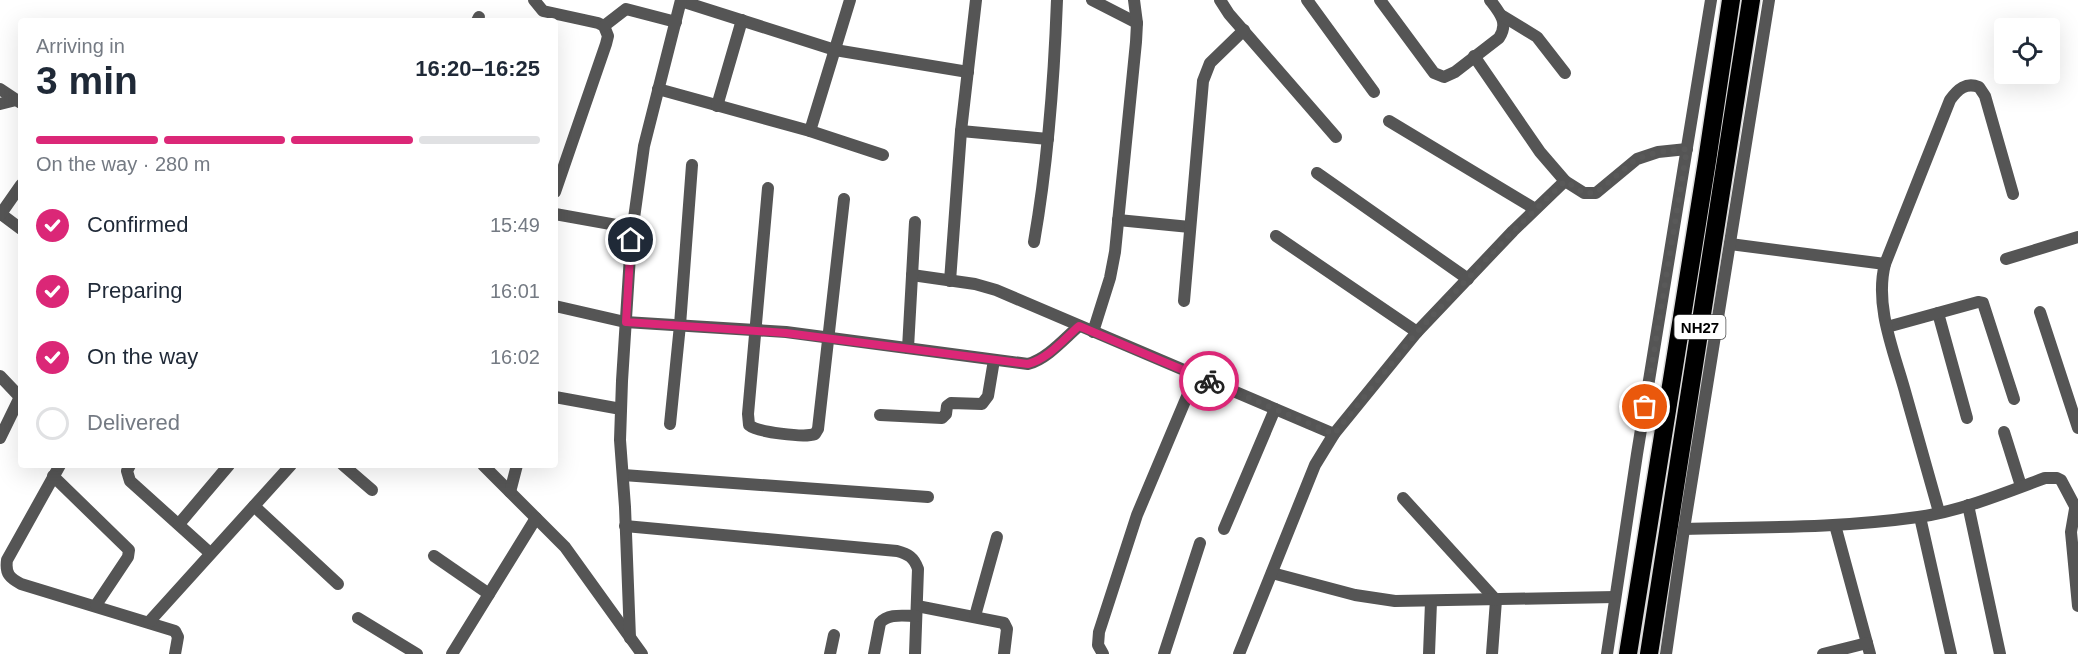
<!DOCTYPE html>
<meta charset="utf-8">
<style>
body{margin:0;font-family:Arial,sans-serif;background:#f2f2f3;color:#1f2937;height:100vh;display:flex;flex-direction:column;font-size:22px;white-space:nowrap}
*{box-sizing:border-box;margin:0}
p{font-size:20px;color:#747a83}
.icon{flex:none;width:33px;height:33px;fill:none;stroke:currentColor;stroke-width:2;stroke-linecap:round;stroke-linejoin:round}
.map{position:relative;flex:1;overflow:hidden}
.panel{position:absolute;left:18px;top:18px;width:540px;height:450px;display:flex;flex-direction:column;background:#fff;border-radius:6px;box-shadow:0 6px 24px #0002}
.panel>*{flex:none}
.controls{position:absolute;left:1994px;top:18px;display:grid;gap:12px}
.controls a{display:grid;place-items:center;width:66px;height:66px;border-radius:6px;background:#fff;box-shadow:0 6px 24px #0002;font-size:30px}
.pin{position:absolute;display:grid;place-items:center;width:51px;height:51px;color:#fff;margin:-26px;border:3px solid #fff;border-radius:50%;box-shadow:0 2px 6px #0007}
.courier{position:absolute;display:grid;place-items:center;width:60px;height:60px;margin:-30px;border:4px solid #db2777;border-radius:50%;background:#fff;color:#222;box-shadow:0 2px 8px #0007}
.overview em{font-style:normal;font-weight:800}
.overview div{display:flex;flex-direction:column-reverse}
.overview{display:flex;align-items:center;justify-content:space-between;height:102px;padding:0 18px}
h1{font-size:39px;font-weight:800;line-height:45px}
.bar{display:grid;grid-template-columns:repeat(4,1fr);gap:9px 6px;align-content:center;height:72px;padding:0 18px}
.bar i{height:8px;border-radius:4px;background:#e0e1e3}
.bar .on{background:#db2777}
.bar p{grid-column:span 4}
ol{padding:0 18px;list-style:none}
li{display:flex;align-items:center;gap:18px;height:66px}
li p{margin-inline-start:auto}
li .icon{padding:6px;border-radius:50%;background:#db2777;color:#fff;stroke-width:4}
li:last-child{color:#747a83}
li i{width:33px;height:33px;border:3px solid #e0e1e3;border-radius:50%}
.map>svg:first-child{display:block}
</style>
<div class="map">
<svg width="2078" height="654" viewBox="0 0 2078 654">
<rect width="100%" height="100%" fill="#fff"/>
<g fill="none" stroke-linecap="round" stroke-linejoin="round">
<g stroke="#dbdbdb" stroke-width="21">
<g id="highway">
<path d="M 1628,654 L 1707,161 L 1731,0"/>
<path d="M 1649,654 L 1751,0"/>
</g>
</g>
<g stroke="#555" stroke-width="12">
<path d="M 534,0 L 543,11 L 598,23 L 604,26 L 608,36 L 606,44 L 555,192"/>
<path d="M 1092,0 L 1137,23"/>
<path d="M 1220,0 L 1229,14 L 1336,137"/>
<path d="M 1307,0 L 1374,92"/>
<path d="M 1380,0 L 1434,73 L 1444,77 L 1455,72 L 1499,38 C 1509,23 1500,13 1490,0"/>
<path d="M 681,1 L 835,50 L 968,72"/>
<path d="M 1501,15 L 1537,37 L 1565,73"/>
<path d="M 477,21 L 479,17"/>
<path d="M 604,26 L 626,9 L 676,22"/>
<path d="M 1474,56 L 1540,152 L 1565,181 L 1584,193 L 1596,193 L 1637,159 L 1658,152 L 1687,149"/>
<path d="M 0,89 L 21,103"/>
<path d="M 658,89 L 810,131 L 883,155"/>
<path d="M 0,104 L 16,100"/>
<path d="M 717,106 L 742,20"/>
<path d="M 1389,121 L 1535,209"/>
<path d="M 810,131 L 850,0"/>
<path d="M 961,131 L 1048,139"/>
<path d="M 1317,173 L 1468,279"/>
<path d="M 768,188 L 748,414 L 749,425 C 757,432 804,438 815,434 L 818,429 L 844,199"/>
<path d="M 1,214 L 21,229"/>
<path d="M 555,214 L 633,228"/>
<path d="M 0,215 L 21,185"/>
<path d="M 1118,220 L 1190,227"/>
<path d="M 1276,236 L 1417,332"/>
<path d="M 1034,242 C 1048,162 1054,81 1057,0"/>
<path d="M 1730,244 L 1885,264"/>
<path d="M 2006,259 L 2078,237"/>
<path d="M 912,275 L 975,284 L 996,290 L 1334,434"/>
<path d="M 950,281 L 961,131 L 976,0"/>
<path d="M 1184,301 L 1203,81 L 1210,63 L 1244,30"/>
<path d="M 555,306 L 625,322 L 786,332 L 1028,364 C 1047,359 1064,339 1079,326"/>
<path d="M 2040,312 L 2078,428"/>
<path d="M 1938,313 L 1967,418"/>
<path d="M 1887,327 L 1978,302 L 1983,303 L 2014,399"/>
<path d="M 1093,332 L 1110,278 L 1115,252 L 1136,42 L 1137,23 L 1134,0"/>
<path d="M 908,348 L 915,222"/>
<path d="M 0,376 L 20,397"/>
<path d="M 555,397 L 621,409"/>
<path d="M 880,415 L 942,418 L 946,414 L 947,406 L 951,403 L 982,404 L 988,396 L 994,360"/>
<path d="M 670,424 L 680,325 L 692,165"/>
<path d="M 2004,432 L 2021,486"/>
<path d="M 0,438 L 21,395"/>
<path d="M 60,465 L 7,560 C 5,574 10,578 21,584 L 175,631 L 178,637 L 175,654"/>
<path d="M 130,465 L 127,471 L 130,481 L 210,553"/>
<path d="M 343,465 L 372,490"/>
<path d="M 483,465 L 565,547 L 642,654"/>
<path d="M 623,475 L 928,497"/>
<path d="M 53,476 L 129,550 L 128,557 L 96,605"/>
<path d="M 510,492 L 517,465"/>
<path d="M 1403,498 L 1496,600 L 1492,654"/>
<path d="M 1968,505 L 2000,654"/>
<path d="M 254,506 L 338,584"/>
<path d="M 2075,509 L 2071,532 L 2078,606"/>
<path d="M 1939,512 C 1928,473 1917,434 1906,395 C 1895,354 1874,307 1885,264 L 1950,100 C 1958,89 1966,82 1979,87 L 1985,96 L 2013,194"/>
<path d="M 1920,517 L 1951,654"/>
<path d="M 179,524 L 229,465"/>
<path d="M 1835,525 L 1870,654"/>
<path d="M 625,526 L 897,551 C 908,554 914,557 918,569 L 915,654"/>
<path d="M 1224,529 L 1275,409"/>
<path d="M 1684,529 C 1762,527 1840,528 1918,517 C 1961,511 2004,493 2045,478 L 2057,478 L 2061,480 L 2078,512"/>
<path d="M 434,556 L 489,594"/>
<path d="M 1272,573 L 1355,595 L 1395,601 L 1615,597"/>
<path d="M 917,606 L 1004,623 L 1007,629 L 1004,654"/>
<path d="M 975,616 L 997,537"/>
<path d="M 358,618 L 417,654"/>
<path d="M 149,622 L 291,465"/>
<path d="M 630,638 L 625,507 L 620,440 L 622,381 L 631,240 L 644,146 L 681,0"/>
<path d="M 452,654 L 536,518"/>
<path d="M 830,654 L 834,635"/>
<path d="M 874,654 L 880,623 C 888,613 904,616 916,616"/>
<path d="M 1103,654 L 1098,645 L 1099,632 L 1137,515 L 1196,375"/>
<path d="M 1164,654 L 1200,543"/>
<path d="M 1239,654 L 1315,465 L 1334,434 L 1417,332 L 1513,231 L 1565,181"/>
<path d="M 1429,654 L 1431,602"/>
<path d="M 1607,654 L 1637,454 L 1711,0"/>
<path d="M 1666,654 L 1684,529 L 1769,0"/>
<path d="M 1823,654 L 1867,643"/>
</g>
<use href="#highway" stroke="#000" stroke-width="18"/>
</g>
<g fill="none" stroke-linecap="round" stroke-linejoin="round">
<path stroke="#595959" stroke-width="6" stroke-dasharray="0 10.8" d="M 1209,381 L 1334,434 L 1417,332 L 1513,231 L 1565,181 L 1584,193 L 1596,193 L 1636,159 L 1658,152 L 1687,149 L 1645,407"/>
<path stroke="#db2777" stroke-width="8" d="M 631,240 L 626,322 L 786,333 L 1028,364 C 1048,359 1064,339 1079,326 L 1209,381"/>
</g>
<g text-anchor="middle" dominant-baseline="central" stroke-width="6" stroke-linejoin="round" paint-order="stroke">
<rect fill="#fff" stroke="#4c4c4c" stroke-width="1.5" x="1674.5" y="315" width="51" height="24" rx="4.5"/>
<g font-size="15" font-weight="bold" fill="#000">
<text x="1700" y="327">NH27</text>
</g>
</g>
</svg>
<div class="controls">
<a><svg class="icon" aria-label="locate" viewBox="0 0 24 24"><circle cx="12" cy="12" r="6"/><path d="M12 2v4M12 18v4M2 12h4M18 12h4"/></svg></a>
</div>
<div class="pin" style="left:1645px;top:407px;background:#ea580c"><svg class="icon" aria-label="bag" viewBox="0 0 24 24"><path d="M5 8h14l-1 12H6zM9 8a3 3 0 0 1 6 0"/></svg></div>
<div class="pin" style="left:631px;top:240px;background:#1f2937"><svg class="icon" aria-label="home" viewBox="0 0 24 24"><path d="M3 11l9-7 9 7M6 9v11h12V9"/></svg></div>
<div class="courier" style="left:1209px;top:381px"><svg class="icon" aria-label="bike" viewBox="0 0 24 24"><circle cx="6" cy="16" r="4"/><circle cx="18" cy="16" r="4"/><path d="M6 16l4-8h5l3 8M10 8l3 8H6M13 5h3"/></svg></div>
<section class="panel">
<div class="overview"><div><h1>3 min</h1><p>Arriving in</p></div><em>16:20–16:25</em></div>
<div class="bar"><i class="on"></i><i class="on"></i><i class="on"></i><i></i><p>On the way · 280 m</p></div>
<ol>
<li><svg class="icon" aria-label="check" viewBox="0 0 24 24"><path d="M5 12l5 5 9-10"/></svg>Confirmed<p>15:49</p></li>
<li><svg class="icon" aria-label="check" viewBox="0 0 24 24"><path d="M5 12l5 5 9-10"/></svg>Preparing<p>16:01</p></li>
<li><svg class="icon" aria-label="check" viewBox="0 0 24 24"><path d="M5 12l5 5 9-10"/></svg>On the way<p>16:02</p></li>
<li><i></i>Delivered</li>
</ol>
</section>
</div>
